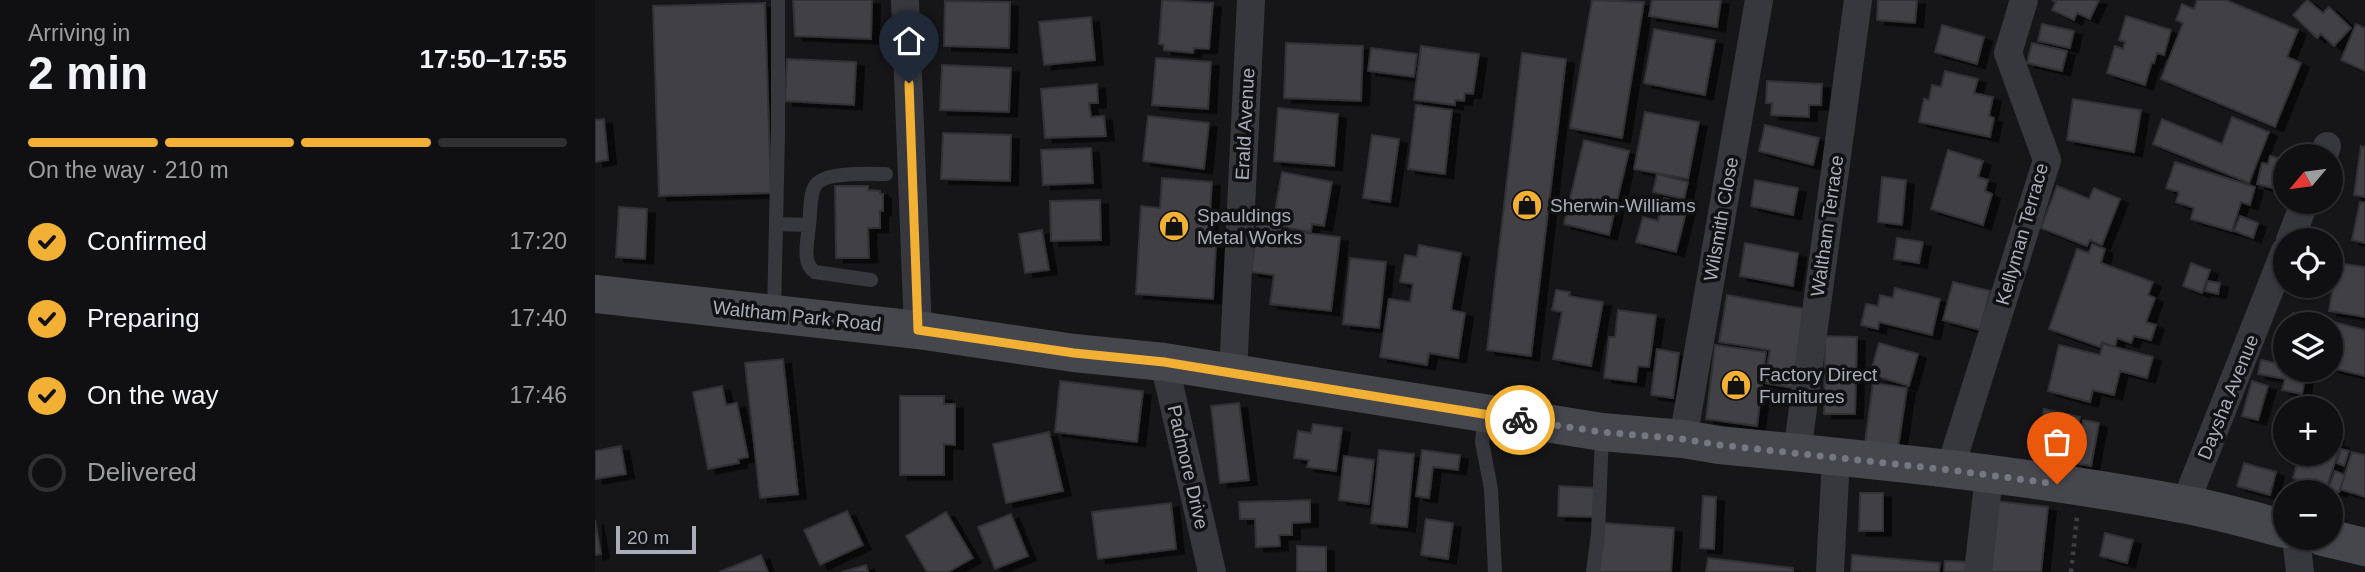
<!DOCTYPE html>
<meta charset="utf-8">
<style>
body{margin:0;font-family:Arial,sans-serif;background:#19191b;color:#f1f3f6;height:100vh;display:flex;flex-direction:column;font-size:26px;white-space:nowrap}
*{box-sizing:border-box;margin:0}
p{font-size:23px;color:#9c9d9f}
.icon{flex:none;width:38px;height:38px;fill:none;stroke:currentColor;stroke-width:2;stroke-linecap:round;stroke-linejoin:round}
.map{position:relative;flex:1;overflow:hidden}
.side{display:flex;flex-direction:column;background:#101012;width:595px}
.side>*{flex:none}
.needle{width:46px;rotate:241deg}
.fabs{position:absolute;left:1678px;top:144px;display:grid;gap:14px}
.fabs a{display:grid;place-items:center;width:70px;height:70px;border-radius:50%;background:#101012;box-shadow:0 2px 5px #0004,0 0 0 2px #303032;font-size:35px}
.scale{position:absolute;left:21px;bottom:18px;width:80px;box-sizing:border-box;padding-left:7px;border:4px solid #a8adb8;border-top:0;font-size:19px;line-height:24px;white-space:nowrap;color:#a8adb8;-webkit-text-stroke:5px #111113;paint-order:stroke}
.pin{position:absolute;display:grid;place-items:center;width:60px;height:60px;color:#fff;margin:-72px -30px;border-radius:50% 50% 50% 0;rotate:-45deg;box-shadow:0 0 7px #0007}
.pin .icon{rotate:45deg}
.courier{position:absolute;display:grid;place-items:center;width:70px;height:70px;margin:-35px;border:5px solid #f2b134;border-radius:50%;background:#fff;color:#222;box-shadow:0 2px 9px #0007}
.head em{font-style:normal;font-weight:600}
.head div{display:flex;flex-direction:column-reverse}
.head{display:flex;align-items:center;justify-content:space-between;height:119px;padding:0 28px}
h1{font-size:46px;font-weight:600;line-height:52px}
.bar{display:grid;grid-template-columns:repeat(4,1fr);gap:10px 7px;align-content:center;height:84px;padding:0 28px}
.bar i{height:9px;border-radius:5px;background:#303032}
.bar .on{background:#f2b134}
.bar p{grid-column:span 4}
ol{padding:0 28px;list-style:none}
li{display:flex;align-items:center;gap:21px;height:77px}
li p{margin-inline-start:auto}
li .icon{padding:7px;border-radius:50%;background:#f2b134;color:#111;stroke-width:4}
li:last-child{color:#9c9d9f}
li i{width:38px;height:38px;border:4px solid #303032;border-radius:50%}
main{display:flex;flex:1;min-height:0}
.map>svg:first-child{display:block}
</style>
<main>
<section class="side">
<div class="head"><div><h1>2 min</h1><p>Arriving in</p></div><em>17:50–17:55</em></div>
<div class="bar"><i class="on"></i><i class="on"></i><i class="on"></i><i></i><p>On the way · 210 m</p></div>
<ol>
<li><svg class="icon" aria-label="check" viewBox="0 0 24 24"><path d="M5 12l5 5 9-10"/></svg>Confirmed<p>17:20</p></li>
<li><svg class="icon" aria-label="check" viewBox="0 0 24 24"><path d="M5 12l5 5 9-10"/></svg>Preparing<p>17:40</p></li>
<li><svg class="icon" aria-label="check" viewBox="0 0 24 24"><path d="M5 12l5 5 9-10"/></svg>On the way<p>17:46</p></li>
<li><i></i>Delivered</li>
</ol>
</section>
<div class="map">
<svg width="1770" height="572" viewBox="0 0 1770 572">
<defs>
<filter id="shadow"><feDropShadow dx="8" dy="4.5" stdDeviation="0" flood-color="#0009"/></filter>
</defs>
<rect width="100%" height="100%" fill="#161618"/>
<g fill="#404145" stroke="#303034" stroke-width="2" filter="url(#shadow)">
<path d="M 198,0 L 277,0 L 276,39 L 200,36 Z"/>
<path d="M 567,0 L 618,3 L 614,49 L 599,48 L 598,53 L 569,50 L 569,45 L 564,44 Z"/>
<path d="M 997,0 L 1049,2 L 1027,138 L 975,128 Z"/>
<path d="M 1057,0 L 1126,0 L 1122,27 L 1054,16 Z"/>
<path d="M 1283,0 L 1322,0 L 1320,23 L 1282,20 Z"/>
<path d="M 1457,0 L 1504,0 L 1495,19 L 1482,13 L 1479,20 L 1457,10 L 1461,2 Z"/>
<path d="M 1602,0 L 1631,0 L 1703,30 L 1692,57 L 1706,63 L 1680,127 L 1566,79 L 1588,23 L 1581,20 L 1587,4 L 1599,9 Z"/>
<path d="M 1712,0 L 1728,13 L 1734,7 L 1756,28 L 1739,46 L 1726,34 L 1722,38 L 1698,15 Z"/>
<path d="M 350,1 L 415,2 L 414,48 L 349,46 Z"/>
<path d="M 170,3 L 176,193 L 64,196 L 58,6 Z"/>
<path d="M 1531,16 L 1576,30 L 1569,55 L 1562,53 L 1559,63 L 1557,62 L 1550,85 L 1512,73 L 1520,46 L 1528,49 L 1530,42 L 1524,40 Z"/>
<path d="M 496,17 L 500,60 L 449,65 L 444,22 Z"/>
<path d="M 1447,24 L 1479,31 L 1475,48 L 1443,41 Z"/>
<path d="M 1761,24 L 1770,28 L 1770,71 L 1746,60 Z"/>
<path d="M 1347,25 L 1389,37 L 1382,64 L 1340,52 Z"/>
<path d="M 1059,29 L 1120,40 L 1110,95 L 1049,83 Z"/>
<path d="M 691,43 L 768,46 L 766,101 L 689,98 Z"/>
<path d="M 1437,43 L 1472,51 L 1467,71 L 1432,63 Z"/>
<path d="M 826,46 L 884,54 L 878,94 L 870,93 L 869,101 L 860,100 L 860,105 L 819,100 Z"/>
<path d="M 776,48 L 822,54 L 819,77 L 773,71 Z"/>
<path d="M 927,53 L 971,59 L 936,356 L 892,350 Z"/>
<path d="M 561,58 L 616,62 L 613,109 L 557,105 Z"/>
<path d="M 192,59 L 261,62 L 259,105 L 190,101 Z"/>
<path d="M 347,65 L 416,68 L 414,112 L 345,110 Z"/>
<path d="M 1350,71 L 1383,79 L 1379,93 L 1398,97 L 1394,116 L 1399,118 L 1395,137 L 1324,122 L 1329,99 L 1334,100 L 1337,85 L 1346,87 Z"/>
<path d="M 1172,81 L 1227,84 L 1226,105 L 1214,105 L 1214,117 L 1176,115 L 1177,103 L 1171,103 Z"/>
<path d="M 502,84 L 503,103 L 494,103 L 496,117 L 509,116 L 511,136 L 450,138 L 446,89 Z"/>
<path d="M 1478,99 L 1546,110 L 1539,152 L 1472,140 Z"/>
<path d="M 821,105 L 857,110 L 850,174 L 813,169 Z"/>
<path d="M 683,108 L 743,114 L 739,166 L 679,161 Z"/>
<path d="M 1050,112 L 1104,122 L 1093,179 L 1039,169 Z"/>
<path d="M 553,116 L 614,123 L 609,169 L 548,161 Z"/>
<path d="M 1637,117 L 1674,132 L 1654,183 L 1558,144 L 1567,119 L 1627,144 Z"/>
<path d="M 9,119 L 13,160 L 0,162 L 0,120 Z"/>
<path d="M 1170,125 L 1224,138 L 1218,165 L 1164,151 Z"/>
<path d="M 348,133 L 416,135 L 415,181 L 346,179 Z"/>
<path d="M 777,135 L 804,139 L 795,202 L 768,198 Z"/>
<path d="M 989,140 L 1034,151 L 1014,235 L 969,224 Z"/>
<path d="M 1766,146 L 1770,147 L 1770,197 L 1759,195 Z"/>
<path d="M 496,148 L 498,183 L 448,185 L 446,150 Z"/>
<path d="M 1353,150 L 1388,161 L 1383,177 L 1393,180 L 1390,191 L 1397,194 L 1388,225 L 1336,209 Z"/>
<path d="M 1675,156 L 1689,160 L 1687,168 L 1690,169 L 1689,191 L 1662,184 L 1667,163 L 1673,164 Z"/>
<path d="M 1580,162 L 1660,187 L 1655,205 L 1646,202 L 1637,231 L 1596,219 L 1599,208 L 1581,202 L 1584,192 L 1571,188 Z"/>
<path d="M 687,172 L 737,182 L 729,226 L 717,224 L 716,232 L 689,227 L 691,219 L 679,217 Z"/>
<path d="M 1062,174 L 1093,182 L 1089,199 L 1058,192 Z"/>
<path d="M 1287,177 L 1311,180 L 1307,225 L 1283,222 Z"/>
<path d="M 567,178 L 617,182 L 613,244 L 621,244 L 618,299 L 541,294 L 546,206 L 565,208 Z"/>
<path d="M 1160,180 L 1203,188 L 1198,215 L 1156,206 Z"/>
<path d="M 240,186 L 273,186 L 273,190 L 285,191 L 285,194 L 288,194 L 288,211 L 285,211 L 285,228 L 273,228 L 274,258 L 241,258 Z"/>
<path d="M 1462,186 L 1494,199 L 1499,188 L 1525,199 L 1507,245 L 1495,240 L 1492,246 L 1446,228 Z"/>
<path d="M 1069,198 L 1093,205 L 1081,252 L 1041,242 L 1048,217 L 1063,221 Z"/>
<path d="M 505,200 L 506,240 L 456,241 L 455,201 Z"/>
<path d="M 1765,202 L 1770,203 L 1770,243 L 1757,240 Z"/>
<path d="M 24,207 L 52,209 L 50,259 L 21,257 Z"/>
<path d="M 1645,216 L 1663,223 L 1658,238 L 1639,231 Z"/>
<path d="M 663,217 L 687,220 L 686,230 L 745,237 L 736,311 L 675,304 L 679,275 L 656,272 Z"/>
<path d="M 447,230 L 454,270 L 430,273 L 424,234 Z"/>
<path d="M 1302,238 L 1328,242 L 1324,263 L 1299,259 Z"/>
<path d="M 1150,243 L 1203,253 L 1198,286 L 1145,276 Z"/>
<path d="M 1497,244 L 1510,249 L 1506,263 L 1558,282 L 1553,295 L 1560,298 L 1551,322 L 1561,325 L 1556,340 L 1539,336 L 1536,343 L 1522,338 L 1520,347 L 1507,342 L 1505,347 L 1454,329 L 1482,249 L 1494,253 Z"/>
<path d="M 824,245 L 866,253 L 856,310 L 870,313 L 863,358 L 834,353 L 832,365 L 785,357 L 794,299 L 815,302 L 818,284 L 805,282 L 810,255 L 822,257 Z"/>
<path d="M 755,258 L 791,262 L 784,328 L 748,324 Z"/>
<path d="M 1596,263 L 1615,270 L 1607,293 L 1588,286 Z"/>
<path d="M 1742,263 L 1770,267 L 1770,317 L 1734,311 Z"/>
<path d="M 1613,281 L 1625,283 L 1623,294 L 1610,291 Z"/>
<path d="M 1358,282 L 1395,291 L 1385,330 L 1348,320 Z"/>
<path d="M 1300,288 L 1345,299 L 1337,335 L 1284,322 L 1283,329 L 1266,325 L 1271,304 L 1283,306 L 1285,295 L 1298,298 Z"/>
<path d="M 961,290 L 975,292 L 974,296 L 1008,302 L 996,366 L 958,359 L 967,312 L 957,310 Z"/>
<path d="M 1132,295 L 1211,309 L 1199,388 L 1169,383 L 1175,350 L 1124,342 Z"/>
<path d="M 1023,310 L 1061,315 L 1054,367 L 1043,366 L 1041,382 L 1009,378 L 1014,337 L 1020,337 Z"/>
<path d="M 1698,313 L 1708,318 L 1705,324 L 1693,324 Z"/>
<path d="M 1715,316 L 1770,330 L 1770,376 L 1736,368 L 1736,324 L 1713,324 Z"/>
<path d="M 1230,336 L 1262,337 L 1260,414 L 1229,414 Z"/>
<path d="M 1284,343 L 1323,354 L 1314,386 L 1284,377 L 1285,374 L 1276,371 Z"/>
<path d="M 1508,344 L 1558,357 L 1552,378 L 1525,371 L 1519,395 L 1498,390 L 1495,402 L 1453,391 L 1464,345 L 1505,355 Z"/>
<path d="M 1120,345 L 1171,352 L 1162,426 L 1111,419 Z"/>
<path d="M 1062,349 L 1084,353 L 1078,398 L 1056,395 Z"/>
<path d="M 188,359 L 203,494 L 165,498 L 150,363 Z"/>
<path d="M 1666,360 L 1690,365 L 1690,369 L 1712,370 L 1707,394 L 1687,390 L 1690,379 L 1663,374 Z"/>
<path d="M 465,381 L 548,391 L 542,442 L 460,432 Z"/>
<path d="M 1657,381 L 1673,386 L 1663,420 L 1647,416 Z"/>
<path d="M 1278,383 L 1312,388 L 1303,448 L 1270,443 Z"/>
<path d="M 127,386 L 131,405 L 142,403 L 153,457 L 143,459 L 144,463 L 113,469 L 98,392 Z"/>
<path d="M 305,396 L 349,396 L 349,404 L 360,404 L 360,445 L 349,444 L 349,475 L 305,475 Z"/>
<path d="M 644,403 L 654,480 L 625,483 L 616,406 Z"/>
<path d="M 1449,409 L 1485,417 L 1474,464 L 1439,456 Z"/>
<path d="M 1488,420 L 1504,423 L 1496,466 L 1480,463 Z"/>
<path d="M 718,424 L 747,428 L 741,471 L 712,467 L 714,460 L 699,458 L 703,431 L 716,433 Z"/>
<path d="M 454,432 L 468,491 L 411,503 L 398,444 Z"/>
<path d="M 1736,435 L 1741,437 L 1739,441 L 1746,444 L 1731,489 L 1698,478 L 1705,453 L 1736,453 Z"/>
<path d="M 26,446 L 31,474 L 0,479 L 0,451 Z"/>
<path d="M 1746,449 L 1754,451 L 1749,466 L 1742,463 Z"/>
<path d="M 784,450 L 819,454 L 812,527 L 776,523 Z"/>
<path d="M 827,450 L 865,455 L 863,470 L 838,467 L 834,498 L 821,496 Z"/>
<path d="M 1757,452 L 1770,455 L 1770,497 L 1745,489 Z"/>
<path d="M 749,456 L 779,460 L 774,504 L 744,500 Z"/>
<path d="M 1649,463 L 1681,472 L 1675,495 L 1642,486 Z"/>
<path d="M 1740,471 L 1750,475 L 1744,492 L 1733,489 Z"/>
<path d="M 964,486 L 1002,488 L 1000,517 L 963,516 Z"/>
<path d="M 1265,493 L 1288,493 L 1288,531 L 1264,531 Z"/>
<path d="M 1108,496 L 1121,497 L 1119,549 L 1105,548 Z"/>
<path d="M 715,500 L 715,522 L 697,523 L 697,535 L 684,535 L 685,546 L 661,547 L 660,519 L 645,519 L 644,502 Z"/>
<path d="M 1401,501 L 1453,507 L 1446,572 L 1393,572 Z"/>
<path d="M 576,503 L 581,549 L 503,559 L 497,512 Z"/>
<path d="M 252,511 L 268,545 L 225,565 L 209,530 Z"/>
<path d="M 351,512 L 378,558 L 353,572 L 332,572 L 311,536 Z"/>
<path d="M 416,514 L 433,556 L 400,569 L 383,527 Z"/>
<path d="M 831,519 L 858,523 L 853,559 L 826,555 Z"/>
<path d="M 0,520 L 6,554 L 0,555 Z"/>
<path d="M 1007,523 L 1079,528 L 1076,572 L 1003,572 Z"/>
<path d="M 1510,533 L 1538,540 L 1532,563 L 1505,556 Z"/>
<path d="M 702,546 L 731,547 L 731,572 L 702,572 Z"/>
<path d="M 166,555 L 173,572 L 124,572 Z"/>
<path d="M 1257,555 L 1345,563 L 1344,572 L 1256,572 Z"/>
<path d="M 1113,558 L 1198,568 L 1198,572 L 1111,572 Z"/>
<path d="M 1350,561 L 1374,562 L 1374,572 L 1349,572 Z"/>
<path d="M 271,565 L 273,572 L 247,572 Z"/>
</g>
<g fill="none" stroke-linecap="round" stroke-linejoin="round">
<path stroke="#3d3f44" stroke-width="4.5" stroke-dasharray="3.5 5" stroke-linecap="butt" d="M 1476,572 L 1482,517"/>
<g stroke="#37383d" stroke-width="14">
<path d="M 181,224 L 214,225 C 213,240 206,263 220,272 L 276,280"/>
<path d="M 214,225 C 216,213 214,196 220,186 C 228,171 275,174 291,174"/>
<path d="M 179,312 L 183,135 L 183,0"/>
<path d="M 890,415 L 887,442 L 896,489 L 900,572"/>
<path d="M 998,572 L 1003,534 L 1007,434"/>
</g>
<g stroke="#37383d" stroke-width="28">
<path d="M 310,0 L 323,330"/>
<path d="M 1729,156 L 1732,146"/>
<path d="M 1695,240 L 1710,201"/>
<path d="M 569,362 L 617,572"/>
<path d="M 638,373 L 656,0"/>
<path d="M 1088,439 L 1164,0"/>
<path d="M 1202,453 L 1263,0"/>
<path d="M 1355,469 L 1452,160 L 1413,53 L 1429,0"/>
<path d="M 1590,504 L 1690,251"/>
<path d="M 1701,537 L 1705,572"/>
<path d="M 1235,572 L 1241,458"/>
<path d="M 1383,572 L 1394,476"/>
</g>
<g stroke="#45474d" stroke-width="38">
<path d="M 0,294 L 323,330 L 479,353 L 569,362 L 1007,432 L 1088,439 L 1124,445 C 1279,460 1435,475 1587,504 C 1622,510 1656,520 1690,529"/>
<path d="M 1728,537 L 1770,547"/>
</g>
</g>
<g fill="none" stroke-linecap="round" stroke-linejoin="round">
<path stroke="#757880" stroke-width="7" stroke-dasharray="0 12.6" d="M 925,420 L 1007,432 L 1088,439 L 1125,445 L 1355,470 L 1462,484"/>
<path stroke="#f2b134" stroke-width="9" d="M 314,83 L 323,330 L 479,353 L 569,362 L 925,420"/>
</g>
<defs>
<g id="shop-disc" transform="scale(1.575)"><circle r="9.5" fill="#f2b134" stroke="#111113"/><path d="M-5-2.5h2.3a2.7 3.5 0 0 1 5.4 0H5L5.5 6h-11ZM-1.5-2.5h3a1.5 2.3 0 0 0-3 0Z" fill="#111"/></g>
</defs>
<g fill-rule="evenodd">
<use href="#shop-disc" x="932" y="205"/>
<use href="#shop-disc" x="579" y="226"/>
<use href="#shop-disc" x="1141" y="385"/>
</g>
<g text-anchor="middle" dominant-baseline="central" stroke-width="7" stroke-linejoin="round" paint-order="stroke">
<g font-size="19" fill="#a8adb8" stroke="#111113">
<text transform="translate(650 124) rotate(-87)">Erald Avenue</text>
<text transform="translate(1126 219) rotate(-80)">Wilsmith Close</text>
<text transform="translate(1232 226) rotate(-82)">Waltham Terrace</text>
<text transform="translate(1427 234) rotate(-74)">Kellyman Terrace</text>
<text transform="translate(202 316) rotate(6)">Waltham Park Road</text>
<text transform="translate(1633 397) rotate(-68)">Daysha Avenue</text>
<text transform="translate(593 467) rotate(77)">Padmore Drive</text>
</g>
<g font-size="19" fill="#a8adb8" stroke="#111113" text-anchor="start">
<text x="955" y="205">Sherwin-Williams</text>
<text x="602" y="215">Spauldings<tspan x="602" dy="22">Metal Works</tspan></text>
<text x="1164" y="374">Factory Direct<tspan x="1164" dy="22">Furnitures</tspan></text>
</g>
</g>
</svg>
<div class="fabs">
<a><svg class="needle" viewBox="-14 -14 28 28"><path d="M0-13l5 13h-10z" fill="#e53935"/><path d="M0 13l5-13h-10z" fill="#9c9d9f"/></svg></a>
<a><svg class="icon" aria-label="locate" viewBox="0 0 24 24"><circle cx="12" cy="12" r="6"/><path d="M12 2v4M12 18v4M2 12h4M18 12h4"/></svg></a>
<a><svg class="icon" aria-label="layers" viewBox="0 0 24 24"><path d="M12 4l9 5-9 5-9-5zM3 14l9 5 9-5"/></svg></a>
<a>+</a>
<a>−</a>
</div>
<div class="scale">20 m</div>
<div class="pin" style="left:1462px;top:484px;background:#ea580c"><svg class="icon" aria-label="bag" viewBox="0 0 24 24"><path d="M5 8h14l-1 12H6zM9 8a3 3 0 0 1 6 0"/></svg></div>
<div class="pin" style="left:314px;top:83px;background:#1f2937"><svg class="icon" aria-label="home" viewBox="0 0 24 24"><path d="M3 11l9-7 9 7M6 9v11h12V9"/></svg></div>
<div class="courier" style="left:925px;top:420px"><svg class="icon" aria-label="bike" viewBox="0 0 24 24"><circle cx="6" cy="16" r="4"/><circle cx="18" cy="16" r="4"/><path d="M6 16l4-8h5l3 8M10 8l3 8H6M13 5h3"/></svg></div>
</div>
</main>
